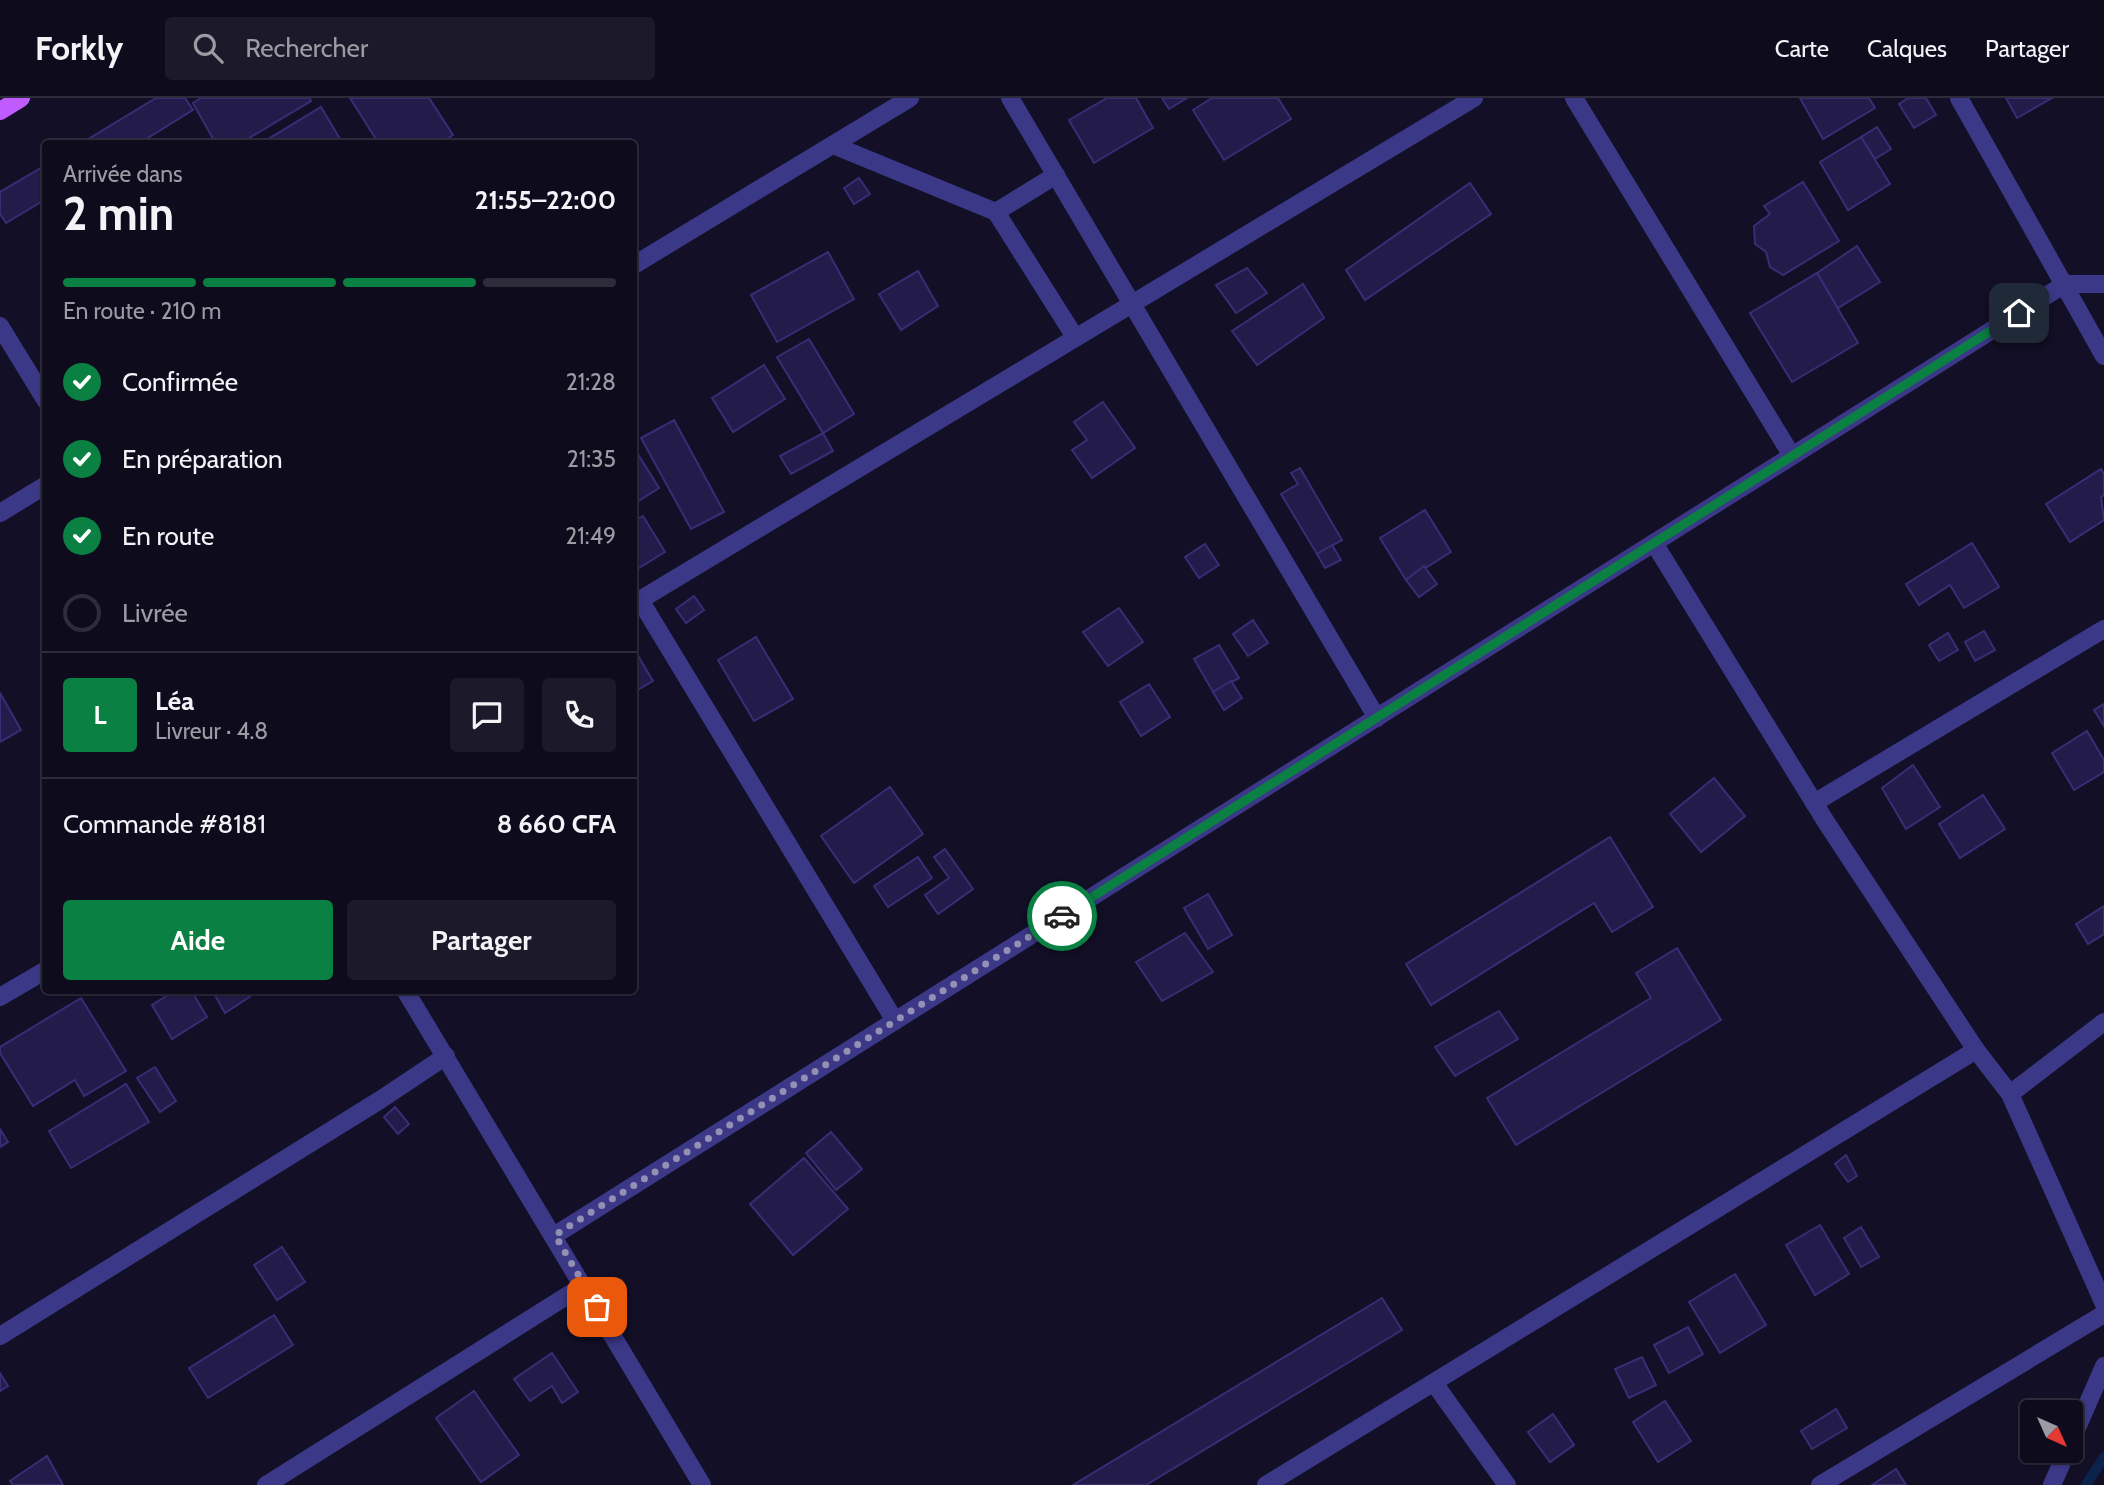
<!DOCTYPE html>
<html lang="fr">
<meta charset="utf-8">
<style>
body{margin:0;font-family:Cabin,sans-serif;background:#1c192a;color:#f1f3f6;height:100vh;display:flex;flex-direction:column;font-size:26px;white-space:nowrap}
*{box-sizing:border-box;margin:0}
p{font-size:23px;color:#9b9ba4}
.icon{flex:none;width:38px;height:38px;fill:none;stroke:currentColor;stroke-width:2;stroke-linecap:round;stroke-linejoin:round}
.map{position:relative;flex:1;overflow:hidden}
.drawer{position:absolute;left:42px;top:42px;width:595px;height:854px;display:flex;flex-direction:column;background:#0e0b1d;border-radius:7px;box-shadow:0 2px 5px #0004,0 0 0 2px #2e2b3b}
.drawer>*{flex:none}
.needle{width:46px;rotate:135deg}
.fabs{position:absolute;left:2020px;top:1302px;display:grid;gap:14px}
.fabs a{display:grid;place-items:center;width:63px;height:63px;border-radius:7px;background:#0e0b1d;box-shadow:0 2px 5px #0004,0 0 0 2px #2e2b3b;font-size:35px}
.pin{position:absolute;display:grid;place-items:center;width:60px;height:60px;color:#fff;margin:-30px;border-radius:14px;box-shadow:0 4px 10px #0006}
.courier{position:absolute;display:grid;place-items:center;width:70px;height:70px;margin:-35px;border:5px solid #0b8043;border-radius:50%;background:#fff;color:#222;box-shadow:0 2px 9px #0007}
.summary em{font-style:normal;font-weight:700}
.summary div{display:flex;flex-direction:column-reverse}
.summary{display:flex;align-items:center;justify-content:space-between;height:119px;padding:0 21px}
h1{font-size:46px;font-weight:700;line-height:52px}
.bar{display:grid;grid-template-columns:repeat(4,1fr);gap:10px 7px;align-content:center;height:84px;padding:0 21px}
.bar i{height:9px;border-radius:5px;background:#2e2b3b}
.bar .on{background:#0b8043}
.bar p{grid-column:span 4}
.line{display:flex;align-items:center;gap:18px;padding:0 21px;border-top:2px solid #2e2b3b}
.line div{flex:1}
.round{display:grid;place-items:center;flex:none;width:74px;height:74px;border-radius:7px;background:#1c192a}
ol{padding:0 21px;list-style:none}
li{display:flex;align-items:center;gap:21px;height:77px}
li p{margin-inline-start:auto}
li .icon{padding:7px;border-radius:50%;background:#0b8043;color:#fff;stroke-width:4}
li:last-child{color:#9b9ba4}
li i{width:38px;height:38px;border:4px solid #2e2b3b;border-radius:50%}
.cta{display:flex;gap:14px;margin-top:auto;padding:14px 21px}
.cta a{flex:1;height:80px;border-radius:7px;background:#0b8043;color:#fff;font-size:28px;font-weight:700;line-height:80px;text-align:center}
.cta a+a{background:#1c192a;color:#f1f3f6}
header{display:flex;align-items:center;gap:42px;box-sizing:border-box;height:98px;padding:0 35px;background:#0e0b1d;border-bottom:2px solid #2e2b3b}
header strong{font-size:33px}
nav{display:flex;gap:38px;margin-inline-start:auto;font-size:24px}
.search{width:490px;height:63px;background:#1c192a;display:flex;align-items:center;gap:18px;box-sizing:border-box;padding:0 24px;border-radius:7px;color:#9b9ba4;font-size:26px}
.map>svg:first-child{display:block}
</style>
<header>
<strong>Forkly</strong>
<div class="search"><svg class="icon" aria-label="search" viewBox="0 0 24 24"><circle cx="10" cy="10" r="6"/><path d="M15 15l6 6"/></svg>Rechercher</div>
<nav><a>Carte</a><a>Calques</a><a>Partager</a></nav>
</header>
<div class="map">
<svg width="2104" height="1387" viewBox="0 0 2104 1387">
<rect width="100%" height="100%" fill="#130f27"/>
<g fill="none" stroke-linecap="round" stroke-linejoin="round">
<path stroke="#0b234a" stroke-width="10" d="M 2086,1387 L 2104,1359"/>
</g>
<g fill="#231b49" stroke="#3a2c75" stroke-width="2">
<path d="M 156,0 L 185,0 L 193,12 L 138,46 L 80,46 Z"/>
<path d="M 201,0 L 310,0 L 311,3 L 239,46 L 216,46 L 193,5 Z"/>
<path d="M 350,0 L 429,0 L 453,37 L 439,46 L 379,46 Z"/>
<path d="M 1107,0 L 1136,0 L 1153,30 L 1094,65 L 1069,22 Z"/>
<path d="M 1162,0 L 1187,0 L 1169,11 Z"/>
<path d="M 1212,0 L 1278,0 L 1291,21 L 1224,62 L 1193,12 Z"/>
<path d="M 1800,0 L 1869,0 L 1875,10 L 1823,41 Z"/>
<path d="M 1908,0 L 1926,0 L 1936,17 L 1914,30 L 1899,6 Z"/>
<path d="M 2006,0 L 2052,0 L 2017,20 Z"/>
<path d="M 321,9 L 343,46 L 260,46 Z"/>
<path d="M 1877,29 L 1891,51 L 1875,61 L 1861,39 Z"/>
<path d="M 1861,39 L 1890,86 L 1848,112 L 1820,64 Z"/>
<path d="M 46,67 L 46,101 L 6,125 L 0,116 L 0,94 Z"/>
<path d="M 859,80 L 870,96 L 854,106 L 844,90 Z"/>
<path d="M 1803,84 L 1839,143 L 1783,177 L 1770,169 L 1766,154 L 1755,146 L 1754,128 L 1770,116 L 1764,108 Z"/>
<path d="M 1470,85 L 1491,116 L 1365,202 L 1346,172 Z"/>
<path d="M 1857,148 L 1880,184 L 1838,210 L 1817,175 Z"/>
<path d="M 828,154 L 854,201 L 777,244 L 751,197 Z"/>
<path d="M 1247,170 L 1267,195 L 1236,215 L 1216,187 Z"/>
<path d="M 918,173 L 938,208 L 901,232 L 879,196 Z"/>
<path d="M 1817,175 L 1858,245 L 1792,284 L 1750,215 Z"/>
<path d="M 1303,186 L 1324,220 L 1257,267 L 1232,233 Z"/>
<path d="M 809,241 L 854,316 L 823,335 L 777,259 Z"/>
<path d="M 764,267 L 785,301 L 733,334 L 712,300 Z"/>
<path d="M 1103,304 L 1135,350 L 1092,380 L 1072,352 L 1087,342 L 1074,324 Z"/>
<path d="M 674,322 L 724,414 L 691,431 L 641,340 Z"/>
<path d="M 823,335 L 833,353 L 791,376 L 780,358 Z"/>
<path d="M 636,353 L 659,390 L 634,406 L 634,355 Z"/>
<path d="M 1300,370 L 1342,442 L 1317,456 L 1281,396 L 1298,386 L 1291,375 Z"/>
<path d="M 2101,371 L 2104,376 L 2104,397 L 2101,399 L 2104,422 L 2070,444 L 2046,406 Z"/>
<path d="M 1425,412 L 1451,454 L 1406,482 L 1380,440 Z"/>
<path d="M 643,418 L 665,454 L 634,473 L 634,423 Z"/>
<path d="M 1972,445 L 1999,489 L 1964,510 L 1950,487 L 1919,507 L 1906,486 Z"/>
<path d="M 1205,446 L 1219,467 L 1199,480 L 1185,459 Z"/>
<path d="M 1332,447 L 1341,462 L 1325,470 L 1317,456 Z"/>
<path d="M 1424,468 L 1437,486 L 1419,499 L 1406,482 Z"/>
<path d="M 694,498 L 704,512 L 686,525 L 676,511 Z"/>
<path d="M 1119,510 L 1143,544 L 1108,568 L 1083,534 Z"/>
<path d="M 1253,522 L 1268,545 L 1248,558 L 1233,536 Z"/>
<path d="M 1984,533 L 1995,552 L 1975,563 L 1965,544 Z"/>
<path d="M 1948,535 L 1958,552 L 1939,563 L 1929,547 Z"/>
<path d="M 756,539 L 793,601 L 754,623 L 718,562 Z"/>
<path d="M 1219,547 L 1239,580 L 1213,594 L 1194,561 Z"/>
<path d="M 634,551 L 653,583 L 634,594 Z"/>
<path d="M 1231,583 L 1242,600 L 1224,612 L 1213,594 Z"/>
<path d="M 1149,586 L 1170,619 L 1141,638 L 1120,604 Z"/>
<path d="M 0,595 L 21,632 L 0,644 Z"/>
<path d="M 2104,606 L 2104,628 L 2094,612 Z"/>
<path d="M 2087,633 L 2104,662 L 2104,674 L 2074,692 L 2052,655 Z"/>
<path d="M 1913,667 L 1940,709 L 1906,731 L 1882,690 Z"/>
<path d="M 1714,680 L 1745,718 L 1701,754 L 1670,716 Z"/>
<path d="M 890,689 L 923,736 L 854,785 L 821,738 Z"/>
<path d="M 1983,697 L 2005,731 L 1960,760 L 1939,726 Z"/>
<path d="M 1610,739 L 1653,809 L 1612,834 L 1594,805 L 1431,907 L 1406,866 Z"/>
<path d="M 945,751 L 973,791 L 938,816 L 925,797 L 949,780 L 934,759 Z"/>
<path d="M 918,759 L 932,780 L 888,809 L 874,788 Z"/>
<path d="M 1208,796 L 1232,837 L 1208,851 L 1184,810 Z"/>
<path d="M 2104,808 L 2104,836 L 2088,846 L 2076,826 Z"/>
<path d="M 1185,835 L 1213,874 L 1162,903 L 1136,864 Z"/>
<path d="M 1677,850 L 1721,922 L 1516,1047 L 1487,1000 L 1651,900 L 1636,875 Z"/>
<path d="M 176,892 L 191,892 L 207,919 L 172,941 L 152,907 Z"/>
<path d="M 212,892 L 260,892 L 225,915 Z"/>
<path d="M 81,900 L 126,973 L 84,998 L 75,982 L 33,1008 L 0,955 L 0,949 Z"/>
<path d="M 1499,913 L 1518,941 L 1455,978 L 1435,949 Z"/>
<path d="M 155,969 L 176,1003 L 160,1014 L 137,980 Z"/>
<path d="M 126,986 L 149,1024 L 71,1070 L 49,1033 Z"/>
<path d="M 395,1009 L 409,1026 L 398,1036 L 384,1019 Z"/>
<path d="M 0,1031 L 8,1044 L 0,1049 Z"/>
<path d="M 831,1034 L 862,1071 L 836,1092 L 806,1055 Z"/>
<path d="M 1846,1057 L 1857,1078 L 1848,1084 L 1835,1066 Z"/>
<path d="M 804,1060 L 848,1111 L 793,1157 L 750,1106 Z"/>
<path d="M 1820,1127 L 1849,1176 L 1815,1197 L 1786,1147 Z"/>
<path d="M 1861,1129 L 1879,1159 L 1861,1169 L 1844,1140 Z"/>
<path d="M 282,1149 L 305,1184 L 277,1202 L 254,1167 Z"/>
<path d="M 1735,1176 L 1766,1227 L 1720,1255 L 1689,1204 Z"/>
<path d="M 1382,1200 L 1402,1232 L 1146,1387 L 1073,1387 Z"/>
<path d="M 274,1217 L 293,1247 L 208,1300 L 189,1270 Z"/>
<path d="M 1688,1229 L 1703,1256 L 1669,1275 L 1654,1247 Z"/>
<path d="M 552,1255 L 578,1294 L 562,1305 L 552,1288 L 530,1303 L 514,1281 Z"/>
<path d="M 1642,1259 L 1656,1287 L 1629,1300 L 1615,1271 Z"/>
<path d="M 0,1275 L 8,1288 L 0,1293 Z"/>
<path d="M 474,1293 L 519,1357 L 481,1384 L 436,1320 Z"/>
<path d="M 1665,1303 L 1691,1343 L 1658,1364 L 1633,1324 Z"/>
<path d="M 1836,1311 L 1847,1330 L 1812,1351 L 1801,1333 Z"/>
<path d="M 1553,1316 L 1574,1347 L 1550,1364 L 1528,1334 Z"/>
<path d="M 47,1358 L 63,1387 L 13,1387 L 10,1383 Z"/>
<path d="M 1896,1371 L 1906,1387 L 1872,1387 Z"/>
</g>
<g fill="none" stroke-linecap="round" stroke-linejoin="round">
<g stroke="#3b3987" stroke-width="18">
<path d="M 1010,0 L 1377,620"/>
<path d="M 1574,0 L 1792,358"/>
<path d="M 1959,0 L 2104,258"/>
<path d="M 833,47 L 996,114 L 1075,239"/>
<path d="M 996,114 L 1056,77"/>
<path d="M 634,167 L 910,0"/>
<path d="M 0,228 L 46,303"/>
<path d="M 0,415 L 46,387"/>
<path d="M 1654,445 L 1826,724 L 1976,952 L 2010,996 L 2104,1206"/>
<path d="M 1814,705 L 2104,531"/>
<path d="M 405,892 L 702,1387"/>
<path d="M 0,899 L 46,872"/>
<path d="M 895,923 L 640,502 L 1474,0"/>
<path d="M 2010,996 L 2104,924"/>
<path d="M 555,1137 L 2065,186 L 2104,186"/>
<path d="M 0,1238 L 380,1002 L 446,958"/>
<path d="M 1434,1285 L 1507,1387"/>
<path d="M 2070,1346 L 2104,1268"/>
<path d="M 266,1387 L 584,1187"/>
<path d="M 1266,1387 L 1976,952"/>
<path d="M 1820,1387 L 2104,1216"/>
<path d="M 2052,1387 L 2067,1353"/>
</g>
<path stroke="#c05cff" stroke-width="18" d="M 0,13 L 21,0"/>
</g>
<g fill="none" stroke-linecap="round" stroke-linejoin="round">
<path stroke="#9490b3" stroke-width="7" stroke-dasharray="0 12.6" d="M 597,1209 L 555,1137 L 1062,818"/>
<path stroke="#0b8043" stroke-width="9" d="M 1062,818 L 2019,215"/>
</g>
</svg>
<div class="fabs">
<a><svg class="needle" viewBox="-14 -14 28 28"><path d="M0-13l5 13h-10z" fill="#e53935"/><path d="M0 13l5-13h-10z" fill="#9b9ba4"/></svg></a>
</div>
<div class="pin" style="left:597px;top:1209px;background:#ea580c"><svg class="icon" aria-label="bag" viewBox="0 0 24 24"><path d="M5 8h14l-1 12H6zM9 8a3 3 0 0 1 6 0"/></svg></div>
<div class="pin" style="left:2019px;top:215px;background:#1f2937"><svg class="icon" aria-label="home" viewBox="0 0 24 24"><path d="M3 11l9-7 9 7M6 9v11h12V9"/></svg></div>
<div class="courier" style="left:1062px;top:818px"><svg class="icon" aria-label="car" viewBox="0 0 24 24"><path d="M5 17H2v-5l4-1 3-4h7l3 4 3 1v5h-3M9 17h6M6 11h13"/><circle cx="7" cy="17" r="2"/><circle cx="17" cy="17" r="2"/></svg></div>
<section class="drawer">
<div class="summary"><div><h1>2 min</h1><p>Arrivée dans</p></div><em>21:55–22:00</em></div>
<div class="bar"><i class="on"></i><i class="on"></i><i class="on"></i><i></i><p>En route · 210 m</p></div>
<ol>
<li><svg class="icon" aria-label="check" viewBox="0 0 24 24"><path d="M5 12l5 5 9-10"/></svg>Confirmée<p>21:28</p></li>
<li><svg class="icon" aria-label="check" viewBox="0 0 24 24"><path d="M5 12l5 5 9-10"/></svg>En préparation<p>21:35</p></li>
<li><svg class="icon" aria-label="check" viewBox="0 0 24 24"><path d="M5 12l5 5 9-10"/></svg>En route<p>21:49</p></li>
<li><i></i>Livrée</li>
</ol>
<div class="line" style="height:126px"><b class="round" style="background:#0b8043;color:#fff">L</b><div><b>Léa</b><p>Livreur · 4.8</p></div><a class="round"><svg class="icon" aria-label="chat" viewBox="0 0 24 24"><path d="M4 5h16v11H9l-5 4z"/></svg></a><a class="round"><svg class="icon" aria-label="phone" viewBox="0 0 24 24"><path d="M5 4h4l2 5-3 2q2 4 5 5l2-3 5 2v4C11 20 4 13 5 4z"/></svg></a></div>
<div class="line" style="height:91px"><div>Commande #8181</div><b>8 660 CFA</b></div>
<div class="cta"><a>Aide</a><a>Partager</a></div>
</section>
</div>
